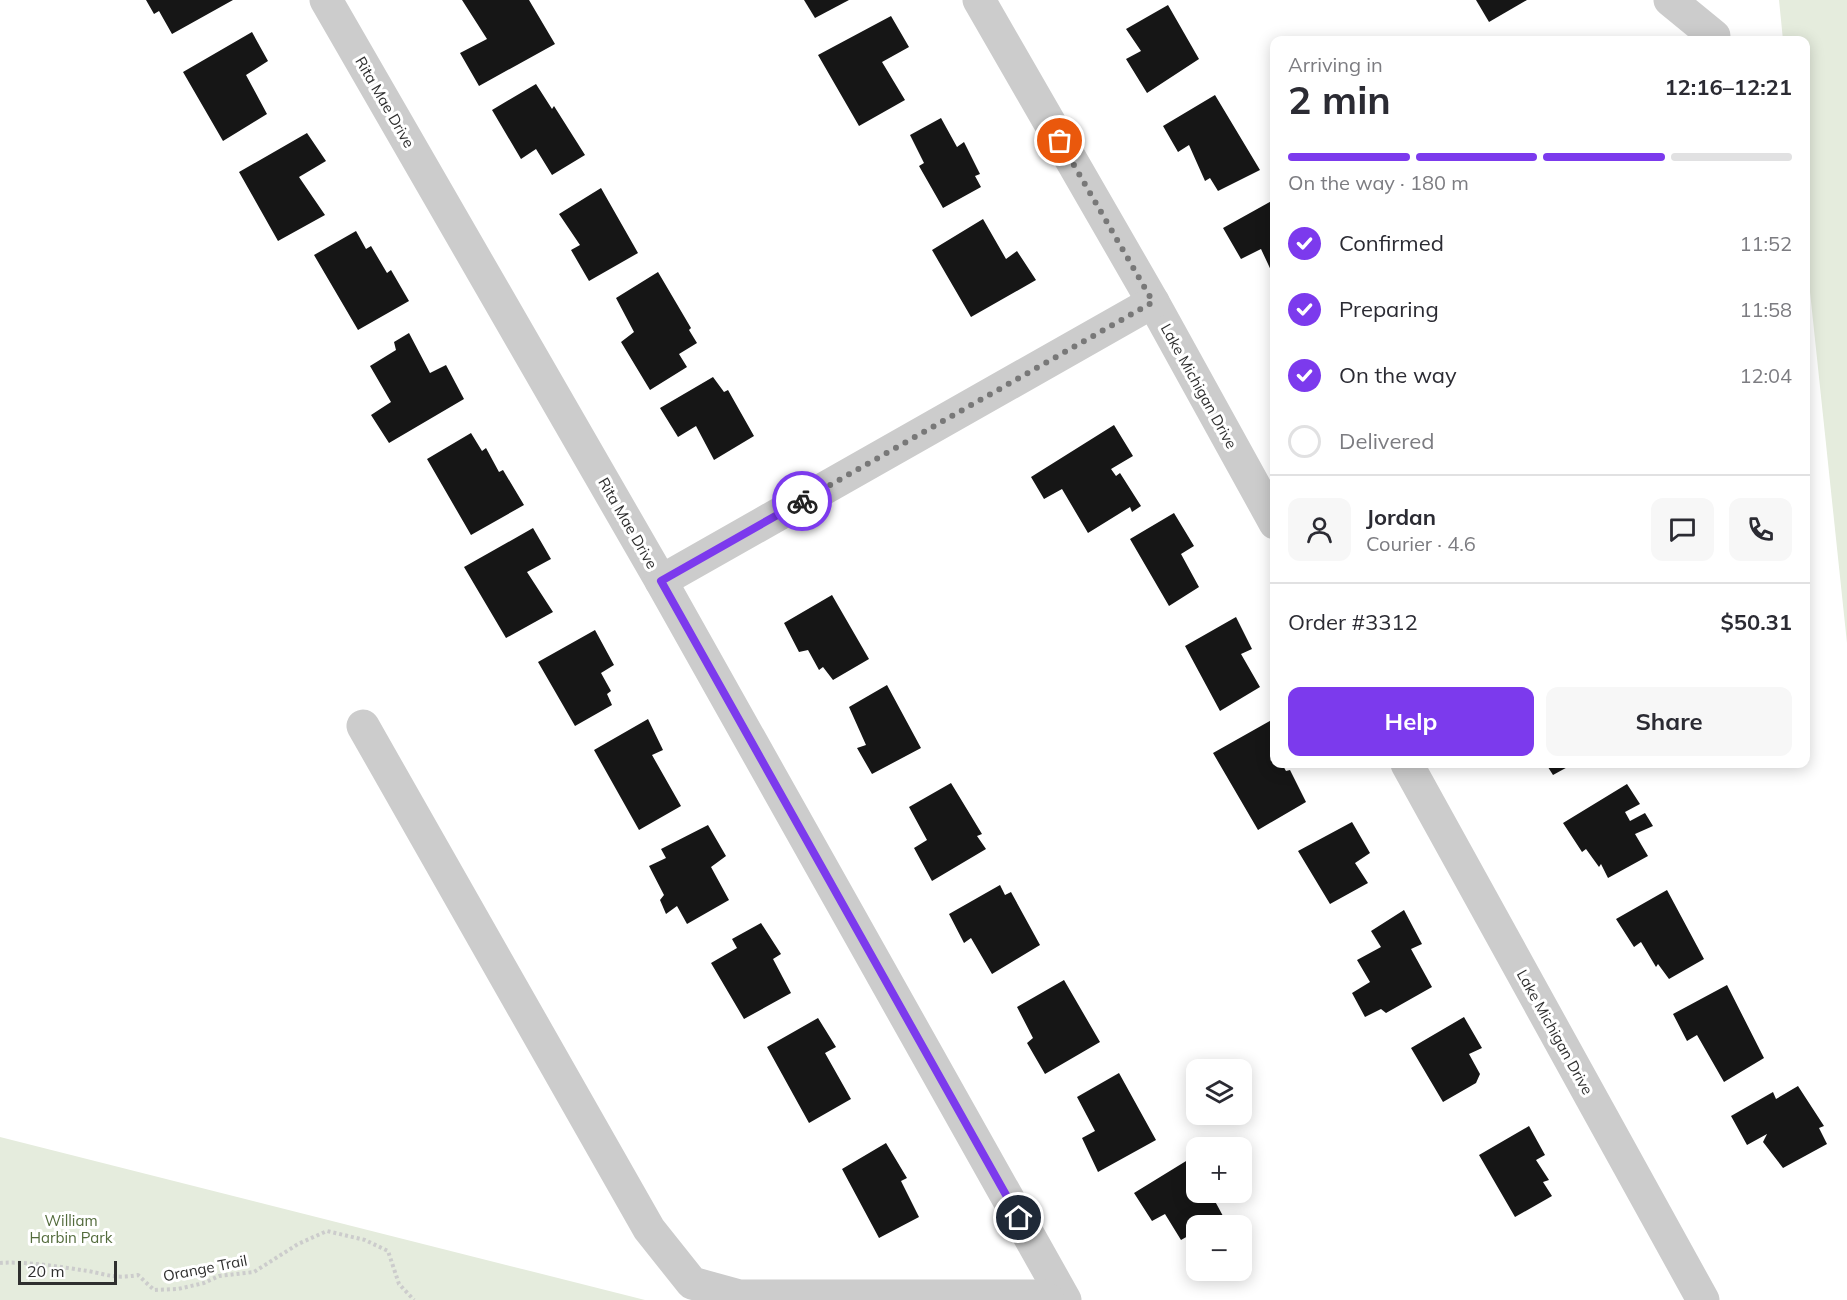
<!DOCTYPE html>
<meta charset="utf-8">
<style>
body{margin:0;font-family:Mulish,sans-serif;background:#f7f7f7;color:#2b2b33;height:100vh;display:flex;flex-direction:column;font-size:22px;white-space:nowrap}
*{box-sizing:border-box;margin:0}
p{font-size:20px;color:#7c7c81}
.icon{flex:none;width:33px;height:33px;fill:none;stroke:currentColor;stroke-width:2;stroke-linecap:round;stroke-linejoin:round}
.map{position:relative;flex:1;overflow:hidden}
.drawer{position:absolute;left:1270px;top:36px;width:540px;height:732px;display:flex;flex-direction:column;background:#fff;border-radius:12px;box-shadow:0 3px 15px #0003}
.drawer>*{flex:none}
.buttons{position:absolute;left:1186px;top:1059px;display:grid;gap:12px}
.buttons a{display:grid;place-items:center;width:66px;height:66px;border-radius:12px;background:#fff;box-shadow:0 3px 15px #0003;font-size:30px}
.scale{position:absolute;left:18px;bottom:15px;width:99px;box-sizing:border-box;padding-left:6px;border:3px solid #2f2f2f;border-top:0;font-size:16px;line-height:21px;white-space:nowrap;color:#2f2f2f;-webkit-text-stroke:4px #fff;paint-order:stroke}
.pin{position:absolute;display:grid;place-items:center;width:51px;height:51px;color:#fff;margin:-26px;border:3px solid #fff;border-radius:50%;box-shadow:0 2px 6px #0007}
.courier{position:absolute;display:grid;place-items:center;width:60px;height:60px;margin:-30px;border:4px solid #7c3aed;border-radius:50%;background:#fff;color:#222;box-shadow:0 2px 8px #0007}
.headline em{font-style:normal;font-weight:700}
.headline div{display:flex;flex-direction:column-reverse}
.headline{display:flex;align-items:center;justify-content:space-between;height:102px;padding:0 18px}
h1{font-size:39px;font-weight:700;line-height:45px}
.bar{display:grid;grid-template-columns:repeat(4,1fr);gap:9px 6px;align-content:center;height:72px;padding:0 18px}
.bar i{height:8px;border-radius:4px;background:#e1e1e2}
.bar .selected{background:#7c3aed}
.bar p{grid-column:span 4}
.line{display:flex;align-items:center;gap:15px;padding:0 18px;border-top:2px solid #e1e1e2}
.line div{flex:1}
.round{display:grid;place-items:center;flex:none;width:63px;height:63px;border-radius:12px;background:#f7f7f7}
ol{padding:0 18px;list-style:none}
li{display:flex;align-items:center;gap:18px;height:66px}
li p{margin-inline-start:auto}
li .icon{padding:6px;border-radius:50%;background:#7c3aed;color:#fff;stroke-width:4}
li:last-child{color:#7c7c81}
li i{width:33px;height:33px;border:3px solid #e1e1e2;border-radius:50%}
.button{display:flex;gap:12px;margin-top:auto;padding:12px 18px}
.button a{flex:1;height:69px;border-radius:12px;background:#7c3aed;color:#fff;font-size:24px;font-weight:700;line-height:69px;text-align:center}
.button a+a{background:#f7f7f7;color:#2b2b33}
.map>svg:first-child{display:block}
</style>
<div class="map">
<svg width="1847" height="1300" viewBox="0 0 1847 1300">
<rect width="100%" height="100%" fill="#fff"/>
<g fill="#e5ecdd">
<path d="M 1779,0 L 1847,0 L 1847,643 L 1806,254 L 1806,40 L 1783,40 Z"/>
<path d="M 0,1137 L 645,1300 L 0,1300 Z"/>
</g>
<g fill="#161616">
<path d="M 146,0 L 233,0 L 172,34 L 159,11 L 154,14 Z"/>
<path d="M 462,0 L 529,0 L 555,44 L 479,86 L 460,53 L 487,39 Z"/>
<path d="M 804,0 L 849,0 L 815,18 Z"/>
<path d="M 1476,0 L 1527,0 L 1489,22 Z"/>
<path d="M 1168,5 L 1199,59 L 1147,93 L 1126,59 L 1141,51 L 1126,29 Z"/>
<path d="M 891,16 L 909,47 L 882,62 L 905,100 L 859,126 L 818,55 Z"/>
<path d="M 252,32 L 268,61 L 246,75 L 267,114 L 223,141 L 183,72 Z"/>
<path d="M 536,84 L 552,109 L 554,106 L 585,155 L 552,175 L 536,149 L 521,159 L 492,110 Z"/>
<path d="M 1215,95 L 1260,170 L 1218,191 L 1210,178 L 1205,181 L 1189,145 L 1178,152 L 1163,126 Z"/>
<path d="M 941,118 L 957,147 L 964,142 L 980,174 L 975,176 L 981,187 L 943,208 L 919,166 L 924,163 L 910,135 Z"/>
<path d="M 307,133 L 326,161 L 299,177 L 325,215 L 278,241 L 239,172 Z"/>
<path d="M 601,188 L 638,253 L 589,281 L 571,250 L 580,245 L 559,214 Z"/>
<path d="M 1275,199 L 1275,279 L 1261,249 L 1241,259 L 1223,228 Z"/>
<path d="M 983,219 L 1006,259 L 1017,251 L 1036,280 L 971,317 L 932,250 Z"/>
<path d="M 356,231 L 366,249 L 371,246 L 387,273 L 391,270 L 409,301 L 358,330 L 314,255 Z"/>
<path d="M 658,272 L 691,328 L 689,330 L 697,343 L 679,354 L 687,367 L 650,390 L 621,342 L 634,332 L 616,298 Z"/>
<path d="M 409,333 L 430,373 L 446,365 L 464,399 L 389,443 L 371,415 L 391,402 L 370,366 L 396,350 L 394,342 Z"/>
<path d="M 713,377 L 724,392 L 728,390 L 754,436 L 714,460 L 696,426 L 678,437 L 660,408 Z"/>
<path d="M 1114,425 L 1133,456 L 1111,469 L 1116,476 L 1120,473 L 1141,506 L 1132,512 L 1130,507 L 1088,533 L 1062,489 L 1044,499 L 1031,477 Z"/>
<path d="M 471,433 L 482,451 L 486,448 L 499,472 L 503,470 L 524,505 L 471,535 L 427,459 Z"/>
<path d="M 1174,513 L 1194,546 L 1181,554 L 1199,587 L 1169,606 L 1130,539 Z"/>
<path d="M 533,528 L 551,559 L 527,572 L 553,612 L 506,638 L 464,567 Z"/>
<path d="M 832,595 L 869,659 L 833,680 L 823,667 L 819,670 L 808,650 L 799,652 L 784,623 Z"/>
<path d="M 1236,617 L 1252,649 L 1241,654 L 1260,687 L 1220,711 L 1185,646 Z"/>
<path d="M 595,630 L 614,665 L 601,673 L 611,691 L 607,694 L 612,705 L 575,726 L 538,662 Z"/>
<path d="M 887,685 L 921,748 L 872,774 L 857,748 L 866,745 L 849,707 Z"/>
<path d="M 1275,718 L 1275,764 L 1282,764 L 1286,771 L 1290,770 L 1306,802 L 1258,830 L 1213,753 Z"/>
<path d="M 648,719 L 663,750 L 652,755 L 681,806 L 639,830 L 594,750 Z"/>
<path d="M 1546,764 L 1573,764 L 1553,775 Z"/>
<path d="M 951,783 L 982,834 L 977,836 L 986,849 L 932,881 L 914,848 L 927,840 L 909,807 Z"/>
<path d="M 1627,784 L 1640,804 L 1625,812 L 1630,821 L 1645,813 L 1653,826 L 1635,834 L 1648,856 L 1608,878 L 1601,864 L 1599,867 L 1586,849 L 1582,852 L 1563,823 Z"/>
<path d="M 1352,822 L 1370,853 L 1355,863 L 1368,883 L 1330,904 L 1298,851 Z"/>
<path d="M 708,825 L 726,856 L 711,867 L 729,900 L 687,924 L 677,906 L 666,914 L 660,900 L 664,895 L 649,866 L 666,858 L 661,849 Z"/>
<path d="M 1000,885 L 1005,895 L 1011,892 L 1040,945 L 992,974 L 971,938 L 964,943 L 949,914 Z"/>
<path d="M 1667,890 L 1704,959 L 1669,979 L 1658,964 L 1656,967 L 1641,942 L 1634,947 L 1616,919 Z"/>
<path d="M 1404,910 L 1422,944 L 1411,949 L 1432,987 L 1386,1013 L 1381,1009 L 1365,1017 L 1352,993 L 1370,982 L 1357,960 L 1381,947 L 1371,931 Z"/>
<path d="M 761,923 L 781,954 L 773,959 L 791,993 L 744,1019 L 711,963 L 737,948 L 732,939 Z"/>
<path d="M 1064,980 L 1100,1042 L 1045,1074 L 1027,1043 L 1033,1038 L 1017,1007 Z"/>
<path d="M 1727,985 L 1764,1058 L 1724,1082 L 1697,1035 L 1687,1041 L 1673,1014 Z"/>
<path d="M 1464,1017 L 1482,1048 L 1469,1054 L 1480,1074 L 1476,1083 L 1443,1102 L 1411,1048 Z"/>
<path d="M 818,1018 L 836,1047 L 825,1053 L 851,1099 L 809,1123 L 767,1047 Z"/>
<path d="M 1119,1073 L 1156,1140 L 1098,1172 L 1082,1138 L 1095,1131 L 1077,1097 Z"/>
<path d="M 1798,1086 L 1824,1126 L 1819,1128 L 1827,1144 L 1783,1168 L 1763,1142 L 1767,1134 L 1747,1145 L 1731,1116 L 1773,1092 L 1776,1099 Z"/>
<path d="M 1529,1126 L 1545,1155 L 1536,1160 L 1549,1180 L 1543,1182 L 1552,1196 L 1515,1217 L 1479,1155 Z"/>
<path d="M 886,1143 L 907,1178 L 901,1181 L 919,1217 L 879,1238 L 842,1169 Z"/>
<path d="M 1191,1158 L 1197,1169 L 1197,1192 L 1210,1192 L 1223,1216 L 1207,1226 L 1197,1226 L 1197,1231 L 1181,1240 L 1165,1214 L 1152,1221 L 1134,1193 Z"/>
</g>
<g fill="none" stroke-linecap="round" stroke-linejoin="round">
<path stroke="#ccc" stroke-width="4" stroke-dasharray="3 3" stroke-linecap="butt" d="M 0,1263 C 26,1261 61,1267 88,1271 C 110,1275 114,1279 138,1275 L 154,1290 L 178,1289 L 204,1283 L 219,1276 L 254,1272 L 298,1244 L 327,1231 L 365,1240 L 388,1251 L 399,1284 L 414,1300"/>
<g stroke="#ccc" stroke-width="33">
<path d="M 326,0 L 661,581 L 1065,1300"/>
<path d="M 979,0 L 1153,302 L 1275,523"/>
<path d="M 1670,0 L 1714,36 L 1714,40"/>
<path d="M 661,581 L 1153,302"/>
<path d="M 363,726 L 649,1229 L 692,1283 L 739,1296 L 1043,1296 L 1048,1300"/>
<path d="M 1407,764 L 1703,1300"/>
</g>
</g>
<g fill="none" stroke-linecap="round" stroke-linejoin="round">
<path stroke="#787878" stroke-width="6" stroke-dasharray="0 10.8" d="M 802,501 L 1153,302 L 1060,141"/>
<path stroke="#7c3aed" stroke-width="8" d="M 802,501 L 661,581 L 1019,1218"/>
</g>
<g text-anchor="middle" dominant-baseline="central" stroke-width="6" stroke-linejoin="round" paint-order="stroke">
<g font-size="15" fill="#2f2f2f" stroke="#fff">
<text transform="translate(385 102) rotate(60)">Rita Mae Drive</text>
<text transform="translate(1199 386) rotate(61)">Lake Michigan Drive</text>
<text transform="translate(628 523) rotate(60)">Rita Mae Drive</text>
<text transform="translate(1555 1032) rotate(61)">Lake Michigan Drive</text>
<text transform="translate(205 1268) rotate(-11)">Orange Trail</text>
</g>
<g font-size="15" fill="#536b3c" stroke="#fff">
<text x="71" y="1220">William<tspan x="71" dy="17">Harbin Park</tspan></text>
</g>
</g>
</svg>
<div class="buttons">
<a><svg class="icon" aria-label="layers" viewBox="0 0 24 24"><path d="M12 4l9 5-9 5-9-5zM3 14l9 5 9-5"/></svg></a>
<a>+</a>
<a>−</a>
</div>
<div class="scale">20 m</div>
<div class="pin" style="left:1060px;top:141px;background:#ea580c"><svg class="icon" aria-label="bag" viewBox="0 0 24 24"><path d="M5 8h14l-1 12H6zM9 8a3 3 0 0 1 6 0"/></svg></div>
<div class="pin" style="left:1019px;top:1218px;background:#1f2937"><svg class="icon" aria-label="home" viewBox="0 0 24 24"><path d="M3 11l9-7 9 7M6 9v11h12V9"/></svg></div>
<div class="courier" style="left:802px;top:501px"><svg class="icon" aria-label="bike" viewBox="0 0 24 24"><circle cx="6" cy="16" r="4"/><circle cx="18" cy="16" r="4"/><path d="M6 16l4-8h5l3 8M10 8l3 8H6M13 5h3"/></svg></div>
<section class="drawer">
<div class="headline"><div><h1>2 min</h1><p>Arriving in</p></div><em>12:16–12:21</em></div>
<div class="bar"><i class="selected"></i><i class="selected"></i><i class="selected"></i><i></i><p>On the way · 180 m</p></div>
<ol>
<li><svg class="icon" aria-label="check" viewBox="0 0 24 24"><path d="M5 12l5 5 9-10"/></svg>Confirmed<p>11:52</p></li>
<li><svg class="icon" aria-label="check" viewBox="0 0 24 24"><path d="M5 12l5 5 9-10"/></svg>Preparing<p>11:58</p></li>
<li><svg class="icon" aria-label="check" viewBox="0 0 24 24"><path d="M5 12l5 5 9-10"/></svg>On the way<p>12:04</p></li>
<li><i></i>Delivered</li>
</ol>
<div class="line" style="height:108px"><a class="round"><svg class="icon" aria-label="person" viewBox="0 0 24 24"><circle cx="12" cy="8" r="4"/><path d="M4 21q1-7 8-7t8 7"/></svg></a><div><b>Jordan</b><p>Courier · 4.6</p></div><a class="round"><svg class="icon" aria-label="chat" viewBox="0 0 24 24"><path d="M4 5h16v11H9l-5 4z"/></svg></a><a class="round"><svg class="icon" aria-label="phone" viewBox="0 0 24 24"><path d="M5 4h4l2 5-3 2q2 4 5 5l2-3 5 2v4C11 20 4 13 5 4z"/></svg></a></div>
<div class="line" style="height:78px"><div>Order #3312</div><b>$50.31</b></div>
<div class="button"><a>Help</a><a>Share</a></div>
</section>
</div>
